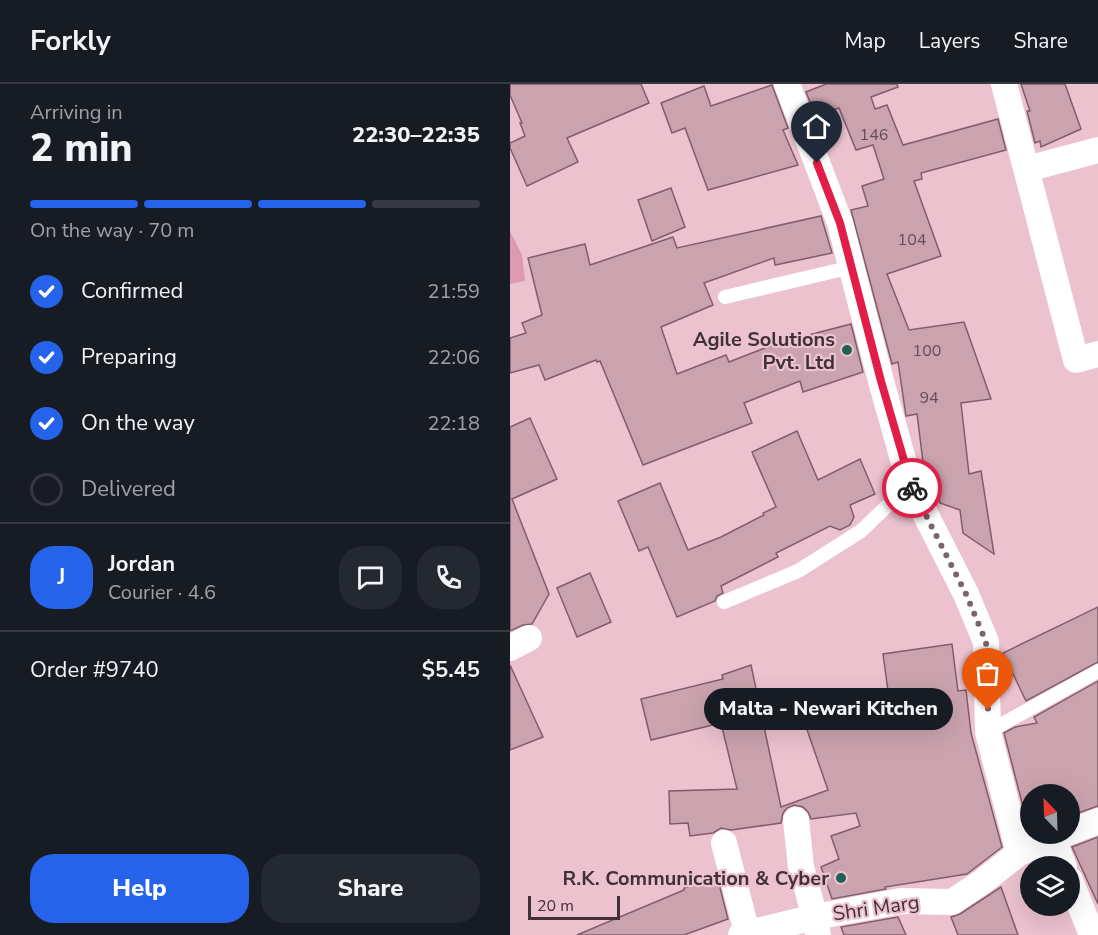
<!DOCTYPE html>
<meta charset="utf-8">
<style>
body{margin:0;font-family:"Nunito Sans",sans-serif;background:#242831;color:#f1f3f6;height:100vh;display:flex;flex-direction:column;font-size:22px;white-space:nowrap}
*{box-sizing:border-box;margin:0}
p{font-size:20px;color:#9ea1a6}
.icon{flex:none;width:33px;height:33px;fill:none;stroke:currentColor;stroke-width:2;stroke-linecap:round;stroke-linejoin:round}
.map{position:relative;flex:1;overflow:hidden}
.drawer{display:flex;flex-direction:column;background:#171b24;width:510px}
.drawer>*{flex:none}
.needle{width:39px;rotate:337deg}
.tools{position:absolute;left:510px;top:700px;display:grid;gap:12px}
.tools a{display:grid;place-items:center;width:60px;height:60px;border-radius:50%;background:#171b24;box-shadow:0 6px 24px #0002;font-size:30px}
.scale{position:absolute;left:18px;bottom:15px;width:92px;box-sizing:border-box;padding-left:6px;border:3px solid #413036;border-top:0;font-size:16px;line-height:21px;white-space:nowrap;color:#413036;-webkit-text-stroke:4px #ecc2cf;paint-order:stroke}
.pin{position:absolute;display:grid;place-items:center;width:51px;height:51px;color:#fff;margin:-62px -26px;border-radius:50% 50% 50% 0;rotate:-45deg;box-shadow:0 0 6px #0007}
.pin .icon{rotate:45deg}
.courier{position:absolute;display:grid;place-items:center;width:60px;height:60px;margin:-30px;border:4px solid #e11d48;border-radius:50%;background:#fff;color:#222;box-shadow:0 2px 8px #0007}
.bubble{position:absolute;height:42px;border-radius:21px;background:#171b24;box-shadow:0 6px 24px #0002;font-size:20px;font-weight:800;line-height:42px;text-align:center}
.summary em{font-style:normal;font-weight:800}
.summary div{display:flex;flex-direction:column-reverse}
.summary{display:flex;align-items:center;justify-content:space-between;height:102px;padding:0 30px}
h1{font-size:39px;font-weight:800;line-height:45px}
.bar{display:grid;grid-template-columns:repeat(4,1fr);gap:9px 6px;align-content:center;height:72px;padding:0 30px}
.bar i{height:8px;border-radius:4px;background:#363941}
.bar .active{background:#2563eb}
.bar p{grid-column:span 4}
.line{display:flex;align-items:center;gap:15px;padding:0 30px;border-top:2px solid #363941}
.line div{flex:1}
.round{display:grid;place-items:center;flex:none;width:63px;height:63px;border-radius:24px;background:#242831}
ol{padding:0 30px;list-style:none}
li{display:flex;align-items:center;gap:18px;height:66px}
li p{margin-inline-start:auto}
li .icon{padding:6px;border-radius:50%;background:#2563eb;color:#fff;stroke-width:4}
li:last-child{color:#9ea1a6}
li i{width:33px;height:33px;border:3px solid #363941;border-radius:50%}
.cta{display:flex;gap:12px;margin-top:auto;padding:12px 30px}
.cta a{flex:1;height:69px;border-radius:24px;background:#2563eb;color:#fff;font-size:24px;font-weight:800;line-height:69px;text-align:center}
.cta a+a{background:#242831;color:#f1f3f6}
header{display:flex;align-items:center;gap:36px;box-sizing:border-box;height:84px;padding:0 30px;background:#171b24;border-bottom:2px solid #363941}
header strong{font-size:28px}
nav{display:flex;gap:33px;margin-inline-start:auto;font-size:21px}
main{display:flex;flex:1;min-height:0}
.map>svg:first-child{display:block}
</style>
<header>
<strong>Forkly</strong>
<nav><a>Map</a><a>Layers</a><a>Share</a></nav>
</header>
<main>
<section class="drawer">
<div class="summary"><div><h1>2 min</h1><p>Arriving in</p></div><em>22:30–22:35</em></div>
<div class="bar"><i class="active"></i><i class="active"></i><i class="active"></i><i></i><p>On the way · 70 m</p></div>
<ol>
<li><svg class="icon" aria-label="check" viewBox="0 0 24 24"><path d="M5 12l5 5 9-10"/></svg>Confirmed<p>21:59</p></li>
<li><svg class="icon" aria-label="check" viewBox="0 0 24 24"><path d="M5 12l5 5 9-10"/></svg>Preparing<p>22:06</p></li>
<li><svg class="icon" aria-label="check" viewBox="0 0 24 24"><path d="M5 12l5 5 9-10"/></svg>On the way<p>22:18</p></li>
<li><i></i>Delivered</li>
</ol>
<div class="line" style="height:108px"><b class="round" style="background:#2563eb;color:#fff">J</b><div><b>Jordan</b><p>Courier · 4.6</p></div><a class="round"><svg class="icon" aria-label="chat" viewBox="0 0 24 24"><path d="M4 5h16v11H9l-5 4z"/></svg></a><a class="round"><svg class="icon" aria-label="phone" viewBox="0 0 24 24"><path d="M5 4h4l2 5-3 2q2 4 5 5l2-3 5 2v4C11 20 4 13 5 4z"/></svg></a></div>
<div class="line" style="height:78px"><div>Order #9740</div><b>$5.45</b></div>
<div class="cta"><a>Help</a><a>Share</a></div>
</section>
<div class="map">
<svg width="588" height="851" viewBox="0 0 588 851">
<rect width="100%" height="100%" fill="#ecc2cf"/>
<path fill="#dc99af" d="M 0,147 L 12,171 L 15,197 L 0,200 Z"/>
<g fill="#cba3af" stroke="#825d69" stroke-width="1.5">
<path d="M 0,0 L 131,0 L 139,19 L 57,54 L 68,78 L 17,102 L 0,64 L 0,59 L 15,52 L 10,39 L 12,39 L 0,11 Z"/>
<path d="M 316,0 L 387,0 L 388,3 L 361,13 L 365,25 L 377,21 L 393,61 L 488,35 L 496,66 L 411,89 L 412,95 L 404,97 L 431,172 L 377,190 L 399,246 L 454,238 L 481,315 L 451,319 L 459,390 L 471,387 L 484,470 L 453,449 L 450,426 L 430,419 L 423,385 L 414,386 L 407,330 L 396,332 L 388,278 L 382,280 L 341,126 L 358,122 L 352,102 L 374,95 L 363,61 L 346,66 L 329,24 L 306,33 L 296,8 Z"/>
<path d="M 511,0 L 555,0 L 571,45 L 531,63 L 530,57 L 525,59 L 517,27 L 520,27 Z"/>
<path d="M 262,1 L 278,44 L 273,46 L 288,81 L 198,106 L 175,44 L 162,49 L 151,19 L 194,2 L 201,22 Z"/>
<path d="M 161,104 L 175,143 L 142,157 L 128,116 Z"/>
<path d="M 311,132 L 322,169 L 265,181 L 264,174 L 194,199 L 203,221 L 151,243 L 167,290 L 216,271 L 219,278 L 268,259 L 341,240 L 353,288 L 293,308 L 290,297 L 234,319 L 242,339 L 133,381 L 90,277 L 87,278 L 86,276 L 35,296 L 29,281 L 0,289 L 0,254 L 16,249 L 12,239 L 32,231 L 18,174 L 75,160 L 80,181 L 163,153 L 167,164 Z"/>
<path d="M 20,334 L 47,395 L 2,415 L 39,510 L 22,540 L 13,541 L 0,547 L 0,343 Z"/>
<path d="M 287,347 L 308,396 L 350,375 L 365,410 L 340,421 L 344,433 L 340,441 L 330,446 L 320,442 L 266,469 L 268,473 L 211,502 L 213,509 L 207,512 L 205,517 L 167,533 L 138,463 L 129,467 L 108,417 L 150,399 L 178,466 L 211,453 L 254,431 L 253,429 L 266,423 L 242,368 Z"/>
<path d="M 80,489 L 101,538 L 67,553 L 47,504 Z"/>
<path d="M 588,523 L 588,578 L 516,617 L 493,569 Z"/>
<path d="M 442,560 L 448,607 L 456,606 L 461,649 L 492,763 L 457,790 L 375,803 L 376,805 L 322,815 L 311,783 L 329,775 L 321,752 L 350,742 L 346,729 L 301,735 L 298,728 L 293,723 L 284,721 L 277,724 L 273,729 L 271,739 L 221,746 L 211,744 L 203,749 L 180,752 L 178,739 L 160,740 L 159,707 L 227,705 L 211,639 L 141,656 L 131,615 L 213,595 L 212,591 L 241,581 L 271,723 L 318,706 L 294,637 L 378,607 L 373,570 Z"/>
<path d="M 0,581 L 33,653 L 0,666 Z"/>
<path d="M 588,597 L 588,722 L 560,732 L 560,711 L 520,711 L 520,741 L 518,742 L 494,649 L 505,643 L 527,639 L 524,633 Z"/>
<path d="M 588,753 L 588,820 L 562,763 Z"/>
<path d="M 207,792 L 218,835 L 174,851 L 67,851 L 174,806 L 174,804 Z"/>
<path d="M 491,803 L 508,851 L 448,851 L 441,833 L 450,830 Z"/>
<path d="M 388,833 L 396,851 L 334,851 L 331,843 Z"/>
</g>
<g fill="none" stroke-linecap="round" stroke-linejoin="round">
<g stroke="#fff" stroke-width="14">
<path d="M 215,213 L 342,183"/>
<path d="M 214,518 L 288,487 L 351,447 L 400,400"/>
<path d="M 478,648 L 588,587"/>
</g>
<g stroke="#fff" stroke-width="26">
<path d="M 277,0 L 330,139 L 371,297 L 400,400 L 456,510 L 476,558 L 478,648 L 509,769"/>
<path d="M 494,0 L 566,276 L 588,270"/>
<path d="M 517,85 L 588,66"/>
<path d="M 0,564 L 19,554"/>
<path d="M 286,736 L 291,783 L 305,833 L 308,851"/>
<path d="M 560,748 L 588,737"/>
<path d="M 543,754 L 554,783"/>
<path d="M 214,759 L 237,849"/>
<path d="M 560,796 L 582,851"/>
<path d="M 231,851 L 305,833 L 391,817 L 442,818 L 472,798 L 509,769 L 555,750"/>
</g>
</g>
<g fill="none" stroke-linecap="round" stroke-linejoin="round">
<path stroke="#7d636c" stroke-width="6" stroke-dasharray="0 10.8" d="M 402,404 L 456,510 L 476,558 L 478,626"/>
<path stroke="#e11d48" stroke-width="8" d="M 307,79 L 330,139 L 371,297 L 402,404"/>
</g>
<g fill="#1c6356" stroke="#ecc2cf" stroke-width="2">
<circle cx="337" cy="266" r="6"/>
<circle cx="331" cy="794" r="6"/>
</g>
<g text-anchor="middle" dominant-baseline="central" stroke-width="4.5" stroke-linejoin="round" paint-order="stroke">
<g font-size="16" fill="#644d54">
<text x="364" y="51">146</text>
<text x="402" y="156">104</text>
<text x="417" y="267">100</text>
<text x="419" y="314">94</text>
</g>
<g font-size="20" font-weight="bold" fill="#413036" stroke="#ecc2cf" text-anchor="end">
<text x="325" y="255">Agile Solutions<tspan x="325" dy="23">Pvt. Ltd</tspan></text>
<text x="319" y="794">R.K. Communication &amp; Cyber</text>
</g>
<g font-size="20" fill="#413036" stroke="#ecc2cf">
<text transform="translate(366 824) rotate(-8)">Shri Marg</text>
</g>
</g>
</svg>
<div class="tools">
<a><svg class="needle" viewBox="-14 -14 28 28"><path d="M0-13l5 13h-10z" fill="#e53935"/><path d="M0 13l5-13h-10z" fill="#9ea1a6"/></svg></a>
<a><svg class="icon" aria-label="layers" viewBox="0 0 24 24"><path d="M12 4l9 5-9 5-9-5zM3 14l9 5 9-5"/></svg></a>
</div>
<div class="scale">20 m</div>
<div class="pin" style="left:478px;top:626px;background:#ea580c"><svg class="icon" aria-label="bag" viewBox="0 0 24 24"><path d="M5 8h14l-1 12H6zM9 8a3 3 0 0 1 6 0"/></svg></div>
<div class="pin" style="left:307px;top:79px;background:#1f2937"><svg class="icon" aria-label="home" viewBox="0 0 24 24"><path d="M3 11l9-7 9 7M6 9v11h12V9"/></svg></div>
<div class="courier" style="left:402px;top:404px"><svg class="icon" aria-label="bike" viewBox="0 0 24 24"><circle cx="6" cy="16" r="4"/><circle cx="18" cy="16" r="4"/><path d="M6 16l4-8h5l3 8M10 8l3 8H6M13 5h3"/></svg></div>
<div class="bubble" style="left:194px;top:604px;width:249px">Malta - Newari Kitchen</div>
</div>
</main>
